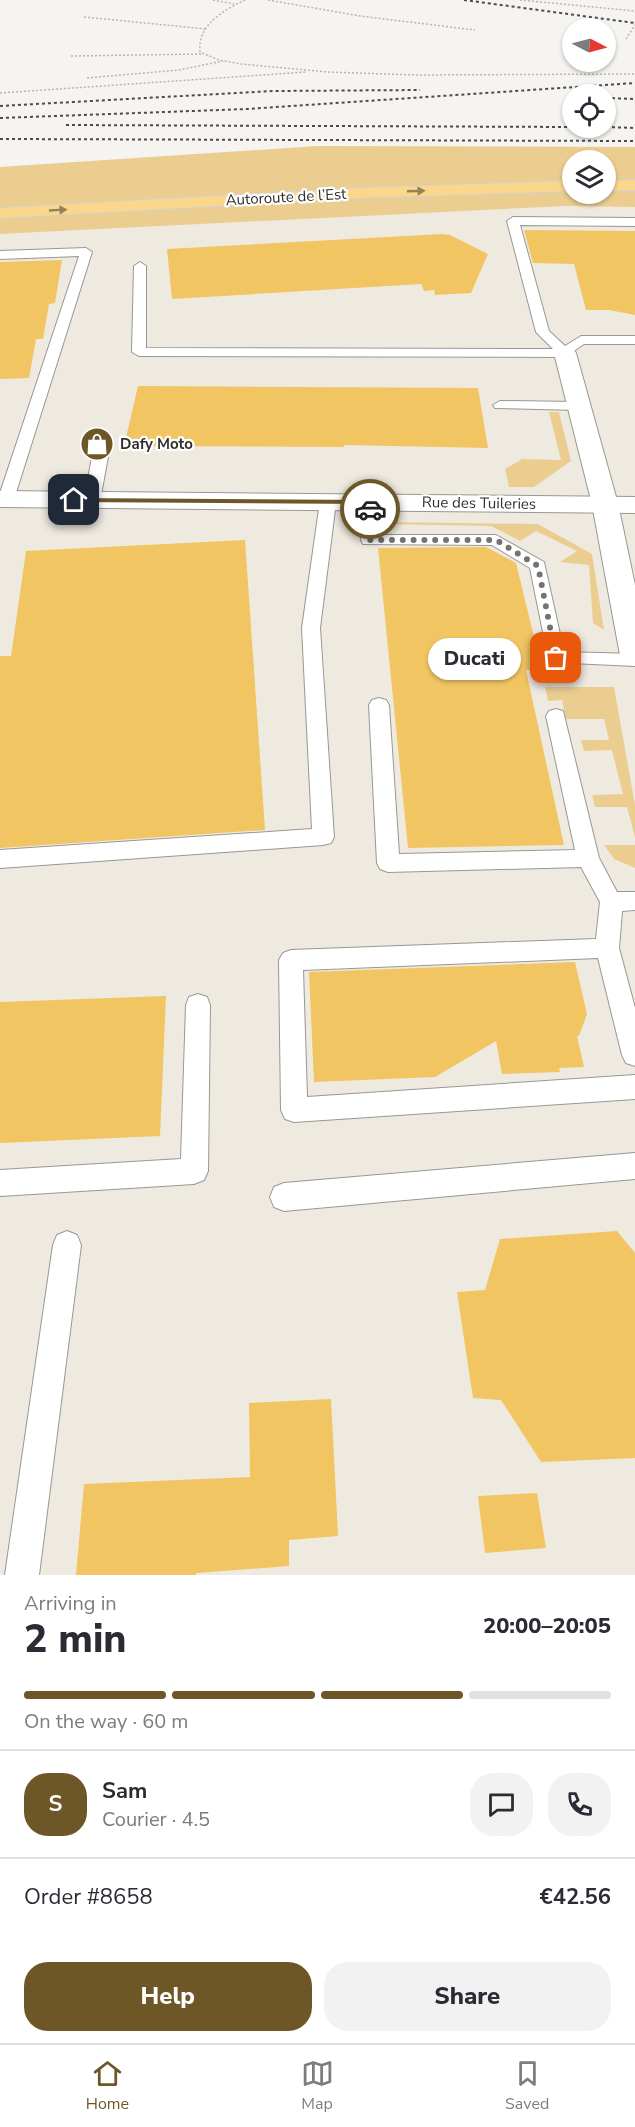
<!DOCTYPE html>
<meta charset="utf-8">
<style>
body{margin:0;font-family:"Nunito Sans",sans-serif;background:#f2f2f3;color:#2b2b33;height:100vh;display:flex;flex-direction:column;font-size:22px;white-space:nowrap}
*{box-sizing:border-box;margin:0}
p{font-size:20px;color:#7c7c81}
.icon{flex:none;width:33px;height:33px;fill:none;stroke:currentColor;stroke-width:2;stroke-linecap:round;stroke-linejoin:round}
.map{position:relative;height:1575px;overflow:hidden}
.drawer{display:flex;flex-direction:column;background:#fff;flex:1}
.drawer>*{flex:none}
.needle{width:39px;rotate:96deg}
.fabs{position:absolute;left:562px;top:18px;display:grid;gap:12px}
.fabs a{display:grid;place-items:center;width:54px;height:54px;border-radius:50%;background:#fff;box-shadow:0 2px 4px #0004;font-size:30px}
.pin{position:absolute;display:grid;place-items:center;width:51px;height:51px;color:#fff;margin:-26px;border-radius:12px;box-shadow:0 3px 9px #0006}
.courier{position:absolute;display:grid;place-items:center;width:60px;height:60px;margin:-30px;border:4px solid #6d5727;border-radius:50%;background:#fff;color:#222;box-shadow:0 2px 8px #0007}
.bubble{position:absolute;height:42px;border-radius:21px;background:#fff;box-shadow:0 2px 4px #0004;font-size:20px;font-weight:800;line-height:42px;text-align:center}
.summary em{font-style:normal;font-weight:800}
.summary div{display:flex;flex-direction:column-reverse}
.summary{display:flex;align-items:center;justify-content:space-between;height:102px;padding:0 24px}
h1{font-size:39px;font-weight:800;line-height:45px}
.bar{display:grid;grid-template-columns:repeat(4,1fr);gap:9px 6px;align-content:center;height:72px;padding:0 24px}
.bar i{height:8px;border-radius:4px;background:#e1e1e2}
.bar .on{background:#6d5727}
.bar p{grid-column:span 4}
.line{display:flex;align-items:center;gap:15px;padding:0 24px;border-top:2px solid #e1e1e2}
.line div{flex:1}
.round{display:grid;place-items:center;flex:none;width:63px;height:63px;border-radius:24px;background:#f2f2f3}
.cta{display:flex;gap:12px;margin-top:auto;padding:12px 24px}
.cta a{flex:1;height:69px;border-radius:24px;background:#6d5727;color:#fff;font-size:24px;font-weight:800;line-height:69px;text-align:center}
.cta a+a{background:#f2f2f3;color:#2b2b33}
.menu{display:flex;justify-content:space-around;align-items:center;height:84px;border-top:2px solid #e1e1e2;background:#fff;font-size:16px;color:#7c7c81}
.menu a{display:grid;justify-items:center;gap:3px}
.menu .on{color:#6d5727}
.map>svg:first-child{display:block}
</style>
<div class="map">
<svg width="635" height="1575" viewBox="0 0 635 1575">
<rect width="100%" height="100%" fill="#f5f4f1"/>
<path fill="#efeae0" d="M 566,206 L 635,207 L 635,1575 L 0,1575 L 0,234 Z"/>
<g fill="#ebcd90" fill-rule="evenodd">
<path d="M 317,146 L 635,147 L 635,207 L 566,206 L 0,234 L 0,167 ZM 573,160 L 606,160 L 606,194 L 573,194 Z"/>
<path d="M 549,412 L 559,412 L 571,461 L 534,487 L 509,487 L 505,469 L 522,459 L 561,460 Z"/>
<path d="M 383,522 L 538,524 L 592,554 L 604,630 L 593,623 L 589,565 L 560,562 L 577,551 L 536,531 L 520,541 L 491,526 L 383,524 Z"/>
<path d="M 545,687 L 614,687 L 635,805 L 635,837 L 627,807 L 595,807 L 592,795 L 623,794 L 612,750 L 584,751 L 581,740 L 609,740 L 604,719 L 566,719 L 562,700 L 548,701 Z"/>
<path d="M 604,845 L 635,845 L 635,868 L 614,859 Z"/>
</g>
<g fill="#f1c562">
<path d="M 524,230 L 635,231 L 635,315 L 609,310 L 586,310 L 574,264 L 533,263 Z"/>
<path d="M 442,234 L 450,235 L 488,254 L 471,293 L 435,295 L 434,290 L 424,291 L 421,284 L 172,299 L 167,249 Z"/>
<path d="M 62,260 L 55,303 L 49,304 L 43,339 L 36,339 L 29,378 L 0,379 L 0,262 Z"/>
<path d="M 138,386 L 478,388 L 488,448 L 344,445 L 344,447 L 124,446 Z"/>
<path d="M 245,540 L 265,830 L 0,848 L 0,656 L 11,656 L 26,551 Z"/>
<path d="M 486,547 L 516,563 L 542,670 L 526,670 L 564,845 L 408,848 L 378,548 Z"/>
<path d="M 575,962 L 587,1014 L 579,1036 L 577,1036 L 584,1067 L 559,1068 L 560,1072 L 502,1074 L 496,1041 L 435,1077 L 314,1082 L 309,972 Z"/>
<path d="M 166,996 L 160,1136 L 0,1143 L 0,1002 Z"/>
<path d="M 617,1231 L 635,1253 L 635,1458 L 541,1462 L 501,1400 L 473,1398 L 457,1292 L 485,1290 L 500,1239 Z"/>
<path d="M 331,1399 L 338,1536 L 289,1540 L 289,1566 L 196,1573 L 196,1575 L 76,1575 L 84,1484 L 250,1477 L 249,1403 Z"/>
<path d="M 537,1493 L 546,1548 L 485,1553 L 478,1496 Z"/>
</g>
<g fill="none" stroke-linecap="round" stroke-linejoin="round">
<g stroke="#999795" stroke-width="2">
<g id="service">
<path d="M 513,217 L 635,218 L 635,226 L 520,225 L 549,331 L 565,346 L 581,336 L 635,336 L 635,344 L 584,344 L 565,357 L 139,356 L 132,352 L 134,266 L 140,262 L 146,266 L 146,348 L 553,349 L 536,332 L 507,221 Z"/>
<path d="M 86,248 L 92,252 L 14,499 L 6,504 L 0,502 L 0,493 L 79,256 L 0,259 L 0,251 Z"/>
<path d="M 500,401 L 579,402 L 586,406 L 579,410 L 495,408 L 493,405 Z"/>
<path d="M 100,452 L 108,457 L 100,500 L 92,505 L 84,500 L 92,457 Z"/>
<path d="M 328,497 L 336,502 L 320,628 L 334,837 L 331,843 L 323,845 L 0,868 L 0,850 L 312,829 L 302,628 L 320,502 Z"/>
<path d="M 371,497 L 379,502 L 378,535 L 496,535 L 544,562 L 564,652 L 635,654 L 635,666 L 549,662 L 530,568 L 492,545 L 363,544 L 361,540 L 363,502 Z"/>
<path d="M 379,698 L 386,700 L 389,705 L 399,854 L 575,850 L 546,716 L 549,711 L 556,709 L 563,711 L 599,858 L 617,892 L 635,892 L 635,910 L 622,911 L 619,948 L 635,1008 L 635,1066 L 626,1063 L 622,1055 L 598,958 L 303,970 L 307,1097 L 635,1075 L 635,1099 L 294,1122 L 285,1119 L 281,1110 L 279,960 L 283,953 L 291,950 L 596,939 L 600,902 L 581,867 L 388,872 L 380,869 L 377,863 L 369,705 L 372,700 Z"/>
<path d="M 198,994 L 207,997 L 210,1005 L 208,1171 L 204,1180 L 194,1184 L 0,1196 L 0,1170 L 181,1159 L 186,1005 L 189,997 Z"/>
<path d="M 635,1153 L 635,1179 L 284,1211 L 274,1207 L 270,1197 L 274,1187 L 284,1183 Z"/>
<path d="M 67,1231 L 77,1235 L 81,1245 L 39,1575 L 5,1575 L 53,1245 L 57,1235 Z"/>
</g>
</g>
<g stroke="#999795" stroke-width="2">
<path id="minor" d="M 565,346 L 573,348 L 576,353 L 618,504 L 635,585 L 635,665 L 625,662 L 620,655 L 592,504 L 554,353 L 557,348 Z"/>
</g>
<g stroke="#999795" stroke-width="2">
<path id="tertiary" d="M 0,491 L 635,497 L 635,513 L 0,507 Z"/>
</g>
<g stroke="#d1d1d1" stroke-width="2">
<g id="trunk">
<path d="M 635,180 L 635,190 L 606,191 L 606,181 Z"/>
<path d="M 573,181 L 573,191 L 358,198 L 0,218 L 0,208 L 358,188 Z"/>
</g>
</g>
<g stroke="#b6b5b3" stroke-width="1.5" stroke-dasharray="2 2" stroke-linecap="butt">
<path d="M 213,0 L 234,4"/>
<path d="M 245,0 C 224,10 197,25 200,52 L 219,60 L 241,64 L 328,72 L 416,75 L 635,74"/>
<path d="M 268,0 L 360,16 L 475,30"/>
<path d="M 520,0 L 635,11"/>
<path d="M 84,17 L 206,29"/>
<path d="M 626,39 L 635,25"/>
<path d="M 71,56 L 203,54"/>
<path d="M 87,78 L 179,70 L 223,61"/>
<path d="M 0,93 L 306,72"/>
</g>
<use href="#service" fill="#fff" fill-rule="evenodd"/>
<use href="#minor" fill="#fff" fill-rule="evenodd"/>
<use href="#tertiary" fill="#fff" fill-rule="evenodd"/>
<use href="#trunk" fill="#fad78b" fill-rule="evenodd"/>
<g stroke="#4c4b49" stroke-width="2" stroke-dasharray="3 3" stroke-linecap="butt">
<path d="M 464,0 L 635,23"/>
<path d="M 606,98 L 635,99"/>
<path d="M 0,106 L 273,91 L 420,90"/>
<path d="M 0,118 L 247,109 L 635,83"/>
<path d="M 66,125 L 573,127"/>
<path d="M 606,127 L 635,128"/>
<path d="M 0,139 L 635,141"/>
</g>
</g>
<defs><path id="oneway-solid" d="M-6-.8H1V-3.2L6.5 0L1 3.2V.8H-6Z" transform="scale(1.5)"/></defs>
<g fill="#94825c">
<use href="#oneway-solid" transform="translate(416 191) rotate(-2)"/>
<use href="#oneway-solid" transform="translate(58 210) rotate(-3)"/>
</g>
<path fill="#6d5727" d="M 72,498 L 371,500 L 374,502 L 374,509 L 370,511 L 367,509 L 367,504 L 74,502 L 71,500 Z"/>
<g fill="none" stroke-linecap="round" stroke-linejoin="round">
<path stroke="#747372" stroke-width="6" stroke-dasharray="0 10.8" d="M 370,509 L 369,540 L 496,540 L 538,566 L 556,658"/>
</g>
<defs>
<g id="shop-disc" transform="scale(1.725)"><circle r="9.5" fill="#6d5727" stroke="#fff"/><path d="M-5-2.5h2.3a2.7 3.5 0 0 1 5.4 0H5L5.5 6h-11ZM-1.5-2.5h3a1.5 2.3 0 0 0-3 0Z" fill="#fff"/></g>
</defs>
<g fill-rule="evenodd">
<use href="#shop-disc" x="97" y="444"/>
</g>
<g text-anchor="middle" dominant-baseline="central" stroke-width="4.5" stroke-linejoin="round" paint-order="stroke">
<g font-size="15" fill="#2f2e2d" stroke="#fff">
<text transform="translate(286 197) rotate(-3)">Autoroute de l’Est</text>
<text transform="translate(479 503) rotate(1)">Rue des Tuileries</text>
</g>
<g font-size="15" font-weight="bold" fill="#2f2e2d" stroke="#fff" text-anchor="start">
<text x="120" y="444">Dafy Moto</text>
</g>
</g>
</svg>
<div class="fabs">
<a><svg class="needle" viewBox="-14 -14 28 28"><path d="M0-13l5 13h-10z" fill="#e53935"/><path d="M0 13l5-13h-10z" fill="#7c7c81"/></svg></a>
<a><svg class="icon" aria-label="locate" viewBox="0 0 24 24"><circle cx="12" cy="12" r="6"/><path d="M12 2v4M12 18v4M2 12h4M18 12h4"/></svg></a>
<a><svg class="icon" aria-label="layers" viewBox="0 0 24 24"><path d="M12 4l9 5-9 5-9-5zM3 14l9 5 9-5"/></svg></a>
</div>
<div class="pin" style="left:556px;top:658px;background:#ea580c"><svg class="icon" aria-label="bag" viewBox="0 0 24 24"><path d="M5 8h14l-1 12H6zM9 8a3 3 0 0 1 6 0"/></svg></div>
<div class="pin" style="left:74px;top:500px;background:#1f2937"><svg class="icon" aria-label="home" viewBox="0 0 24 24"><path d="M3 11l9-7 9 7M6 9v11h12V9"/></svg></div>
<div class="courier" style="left:370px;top:509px"><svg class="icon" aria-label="car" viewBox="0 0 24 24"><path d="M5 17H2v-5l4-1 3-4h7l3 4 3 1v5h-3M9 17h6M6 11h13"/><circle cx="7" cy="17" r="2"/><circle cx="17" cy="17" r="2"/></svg></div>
<div class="bubble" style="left:428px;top:638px;width:93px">Ducati</div>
</div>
<section class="drawer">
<div class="summary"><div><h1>2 min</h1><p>Arriving in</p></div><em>20:00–20:05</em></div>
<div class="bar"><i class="on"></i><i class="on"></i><i class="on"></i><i></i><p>On the way · 60 m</p></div>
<div class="line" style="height:108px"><b class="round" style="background:#6d5727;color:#fff">S</b><div><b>Sam</b><p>Courier · 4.5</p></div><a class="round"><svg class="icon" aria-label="chat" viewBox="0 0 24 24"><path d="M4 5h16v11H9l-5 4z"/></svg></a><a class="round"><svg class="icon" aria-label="phone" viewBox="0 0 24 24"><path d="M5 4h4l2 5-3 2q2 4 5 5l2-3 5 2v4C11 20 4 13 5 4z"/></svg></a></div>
<div class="line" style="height:78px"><div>Order #8658</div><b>€42.56</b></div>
<div class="cta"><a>Help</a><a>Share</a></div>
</section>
<nav class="menu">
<a class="on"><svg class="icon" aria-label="home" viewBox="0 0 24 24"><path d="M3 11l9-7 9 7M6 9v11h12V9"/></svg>Home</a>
<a><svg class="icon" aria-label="map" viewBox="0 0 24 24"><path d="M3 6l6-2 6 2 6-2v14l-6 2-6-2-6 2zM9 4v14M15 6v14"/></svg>Map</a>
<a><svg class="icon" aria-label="saved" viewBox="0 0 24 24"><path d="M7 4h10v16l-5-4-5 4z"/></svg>Saved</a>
</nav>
